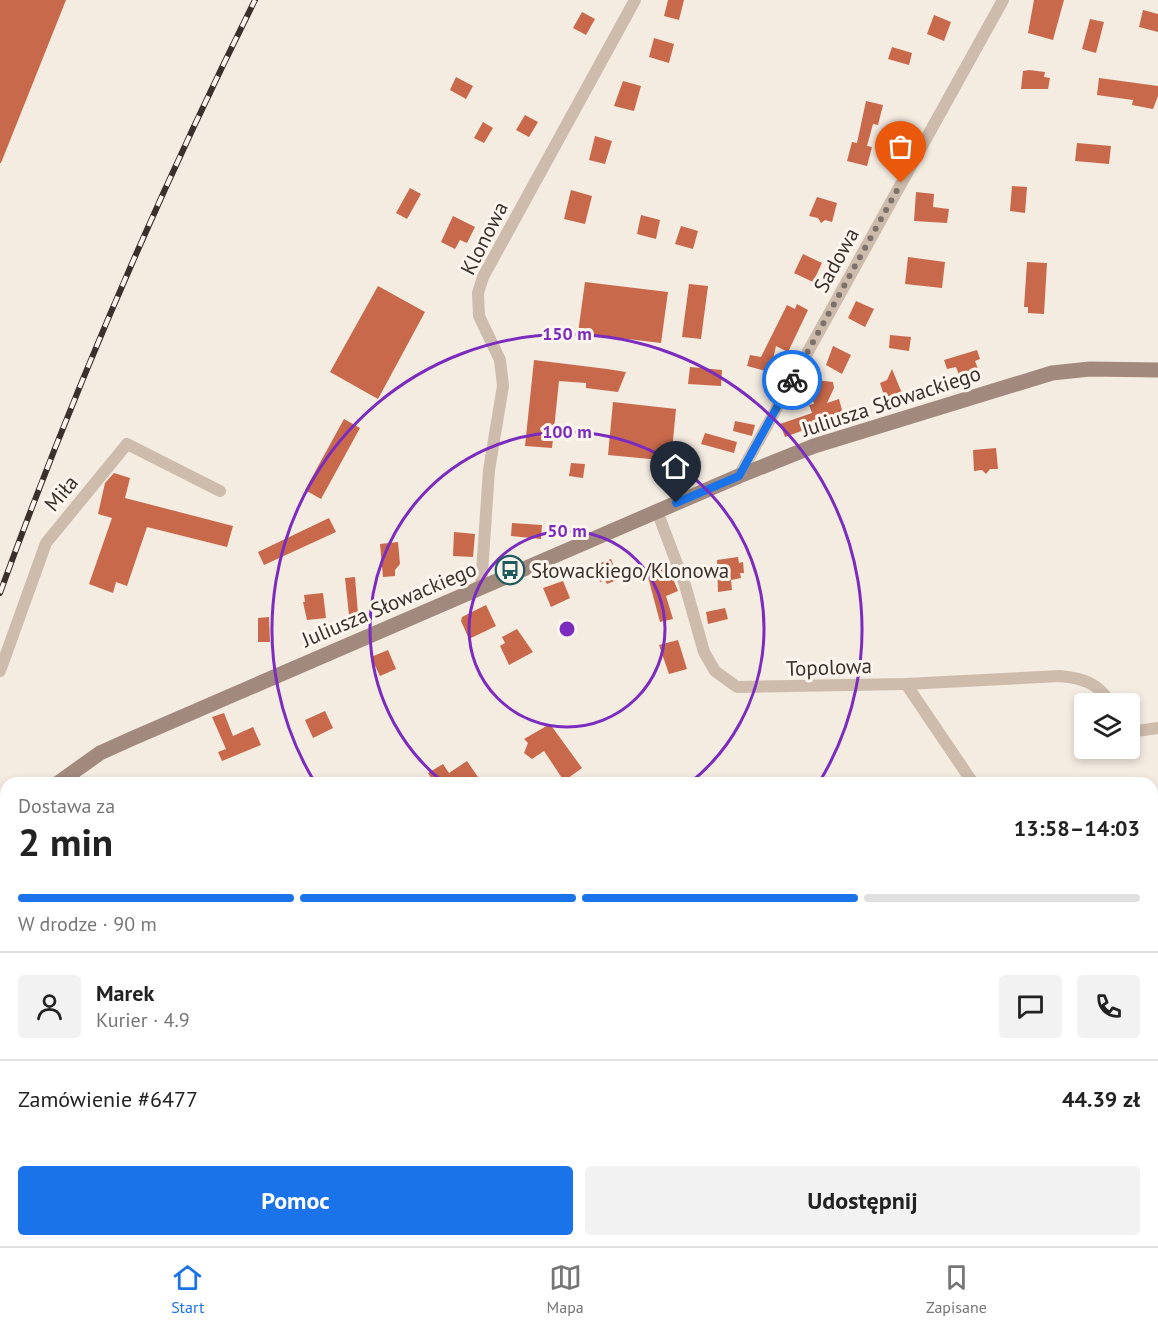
<!DOCTYPE html>
<html lang="pl">
<meta charset="utf-8">
<style>
body{margin:0;font-family:"PT Sans",sans-serif;background:#f2f2f2;color:#222;height:100vh;display:flex;flex-direction:column;font-size:22px;white-space:nowrap}
*{box-sizing:border-box;margin:0}
p{font-size:20px;color:#767676}
.icon{flex:none;width:33px;height:33px;fill:none;stroke:currentColor;stroke-width:2;stroke-linecap:round;stroke-linejoin:round}
.map{position:relative;flex:1;overflow:hidden}
.drawer{position:absolute;left:0px;top:777px;width:1158px;height:470px;display:flex;flex-direction:column;background:#fff;border-radius:18px 18px 0 0;box-shadow:0 3px 9px #0003}
.drawer>*{flex:none}
.buttons{position:absolute;left:1074px;top:693px;display:grid;gap:12px}
.buttons a{display:grid;place-items:center;width:66px;height:66px;border-radius:6px;background:#fff;box-shadow:0 3px 9px #0003;font-size:30px}
.pin{position:absolute;display:grid;place-items:center;width:51px;height:51px;color:#fff;margin:-62px -26px;border-radius:50% 50% 50% 0;rotate:-45deg;box-shadow:0 0 6px #0007}
.pin .icon{rotate:45deg}
.courier{position:absolute;display:grid;place-items:center;width:60px;height:60px;margin:-30px;border:4px solid #1a73e8;border-radius:50%;background:#fff;color:#222;box-shadow:0 2px 8px #0007}
.head em{font-style:normal;font-weight:800}
.head div{display:flex;flex-direction:column-reverse}
.head{display:flex;align-items:center;justify-content:space-between;height:102px;padding:0 18px}
h1{font-size:39px;font-weight:800;line-height:45px}
.bar{display:grid;grid-template-columns:repeat(4,1fr);gap:9px 6px;align-content:center;height:72px;padding:0 18px}
.bar i{height:8px;border-radius:4px;background:#e0e0e0}
.bar .current{background:#1a73e8}
.bar p{grid-column:span 4}
.line{display:flex;align-items:center;gap:15px;padding:0 18px;border-top:2px solid #e0e0e0}
.line div{flex:1}
.round{display:grid;place-items:center;flex:none;width:63px;height:63px;border-radius:6px;background:#f2f2f2}
.cta{display:flex;gap:12px;margin-top:auto;padding:12px 18px}
.cta a{flex:1;height:69px;border-radius:6px;background:#1a73e8;color:#fff;font-size:24px;font-weight:800;line-height:69px;text-align:center}
.cta a+a{background:#f2f2f2;color:#222}
.tabs{display:flex;justify-content:space-around;align-items:center;height:84px;border-top:2px solid #e0e0e0;background:#fff;font-size:16px;color:#767676}
.tabs a{display:grid;justify-items:center;gap:3px}
.tabs .current{color:#1a73e8}
.map>svg:first-child{display:block}
</style>
<div class="map">
<svg width="1158" height="1246" viewBox="0 0 1158 1246">
<rect width="100%" height="100%" fill="#f4ebe1"/>
<path fill="#b8c4a0" d="M 653,1240 L 712,1241 L 713,1246 L 615,1246 L 615,1243 Z"/>
<g fill="#c8694b">
<path d="M 0,0 L 66,0 L 1,163 L 0,163 Z"/>
<path d="M 668,0 L 684,0 L 679,20 L 664,16 Z"/>
<path d="M 1034,0 L 1064,0 L 1053,40 L 1028,33 Z"/>
<path d="M 1143,10 L 1158,14 L 1158,32 L 1139,27 Z"/>
<path d="M 582,12 L 595,19 L 586,35 L 573,28 Z"/>
<path d="M 934,15 L 951,22 L 944,41 L 927,34 Z"/>
<path d="M 1090,19 L 1104,22 L 1096,53 L 1082,49 Z"/>
<path d="M 654,38 L 674,44 L 669,63 L 649,57 Z"/>
<path d="M 892,47 L 912,53 L 909,65 L 888,59 Z"/>
<path d="M 1029,70 L 1045,72 L 1044,77 L 1050,78 L 1048,89 L 1021,89 L 1023,71 Z"/>
<path d="M 456,77 L 473,86 L 466,99 L 450,90 Z"/>
<path d="M 1099,78 L 1158,86 L 1158,96 L 1153,109 L 1132,105 L 1133,100 L 1097,95 Z"/>
<path d="M 623,81 L 641,86 L 634,111 L 614,106 Z"/>
<path d="M 866,101 L 883,105 L 878,125 L 873,124 L 867,146 L 872,147 L 867,166 L 847,161 L 852,142 L 857,143 Z"/>
<path d="M 525,115 L 538,122 L 529,137 L 516,130 Z"/>
<path d="M 483,122 L 493,128 L 484,143 L 474,138 Z"/>
<path d="M 595,136 L 612,141 L 605,164 L 589,160 Z"/>
<path d="M 1077,143 L 1111,146 L 1109,164 L 1075,161 Z"/>
<path d="M 1012,186 L 1027,187 L 1025,213 L 1010,211 Z"/>
<path d="M 410,188 L 421,194 L 407,219 L 396,213 Z"/>
<path d="M 571,190 L 592,196 L 585,224 L 564,219 Z"/>
<path d="M 916,192 L 934,194 L 933,207 L 949,209 L 947,223 L 914,221 Z"/>
<path d="M 817,197 L 837,203 L 832,222 L 825,220 L 821,223 L 818,218 L 809,216 Z"/>
<path d="M 641,215 L 660,220 L 656,239 L 637,234 Z"/>
<path d="M 453,216 L 475,227 L 467,243 L 460,240 L 455,249 L 441,242 Z"/>
<path d="M 681,226 L 698,231 L 693,249 L 675,244 Z"/>
<path d="M 803,254 L 822,263 L 813,282 L 794,273 Z"/>
<path d="M 908,257 L 945,262 L 942,288 L 905,284 Z"/>
<path d="M 1027,262 L 1047,263 L 1044,314 L 1028,313 L 1028,307 L 1024,307 Z"/>
<path d="M 585,282 L 668,292 L 661,343 L 578,333 Z"/>
<path d="M 689,284 L 708,286 L 701,339 L 682,337 Z"/>
<path d="M 378,286 L 425,312 L 378,399 L 330,372 Z"/>
<path d="M 856,301 L 874,309 L 865,327 L 848,318 Z"/>
<path d="M 797,304 L 808,310 L 788,352 L 776,346 L 770,372 L 747,366 L 750,355 L 761,357 L 787,305 L 795,309 Z"/>
<path d="M 890,335 L 911,337 L 909,351 L 889,348 Z"/>
<path d="M 833,346 L 851,355 L 842,374 L 826,365 Z"/>
<path d="M 977,350 L 980,359 L 975,361 L 978,369 L 959,375 L 956,367 L 947,369 L 944,360 Z"/>
<path d="M 534,360 L 607,369 L 626,372 L 618,392 L 586,388 L 586,383 L 559,381 L 552,448 L 525,446 Z"/>
<path d="M 690,367 L 722,370 L 721,386 L 688,384 Z"/>
<path d="M 892,369 L 904,398 L 887,404 L 880,383 L 887,380 Z"/>
<path d="M 806,379 L 833,382 L 834,388 L 827,403 L 839,399 L 843,414 L 803,428 L 804,430 L 785,437 L 780,424 L 812,413 L 809,405 L 814,404 Z"/>
<path d="M 613,402 L 676,409 L 671,461 L 608,455 Z"/>
<path d="M 344,419 L 360,428 L 321,499 L 305,490 Z"/>
<path d="M 735,421 L 755,425 L 752,436 L 733,431 Z"/>
<path d="M 705,433 L 737,442 L 734,453 L 701,444 Z"/>
<path d="M 996,448 L 998,469 L 990,469 L 986,474 L 982,470 L 974,471 L 973,450 Z"/>
<path d="M 571,463 L 585,464 L 583,478 L 569,476 Z"/>
<path d="M 114,473 L 130,478 L 125,498 L 233,526 L 227,547 L 147,527 L 127,586 L 116,582 L 113,593 L 89,584 L 112,518 L 98,514 L 105,483 Z"/>
<path d="M 329,518 L 336,532 L 264,565 L 258,552 Z"/>
<path d="M 512,523 L 542,525 L 541,539 L 511,536 Z"/>
<path d="M 454,532 L 475,534 L 473,557 L 453,556 Z"/>
<path d="M 398,542 L 400,564 L 395,570 L 395,576 L 383,577 L 380,544 Z"/>
<path d="M 738,557 L 739,563 L 743,562 L 744,573 L 740,573 L 741,578 L 731,580 L 732,590 L 718,592 L 717,560 Z"/>
<path d="M 611,559 L 619,579 L 607,584 L 605,580 L 600,582 L 593,566 Z"/>
<path d="M 668,566 L 678,591 L 666,596 L 673,619 L 660,622 L 648,577 Z"/>
<path d="M 355,577 L 358,614 L 349,615 L 345,578 Z"/>
<path d="M 563,581 L 570,598 L 551,607 L 543,588 Z"/>
<path d="M 323,593 L 326,618 L 307,620 L 303,602 L 305,602 L 304,595 Z"/>
<path d="M 486,605 L 496,626 L 469,639 L 461,621 L 462,617 Z"/>
<path d="M 725,608 L 728,619 L 708,624 L 706,612 Z"/>
<path d="M 269,617 L 270,642 L 258,642 L 258,618 Z"/>
<path d="M 517,629 L 533,652 L 509,665 L 500,646 L 505,643 L 502,637 Z"/>
<path d="M 678,640 L 687,669 L 669,674 L 659,645 Z"/>
<path d="M 388,650 L 396,669 L 380,676 L 371,657 Z"/>
<path d="M 325,711 L 333,728 L 313,738 L 305,720 Z"/>
<path d="M 224,713 L 233,736 L 253,727 L 261,745 L 222,761 L 218,752 L 226,749 L 212,717 Z"/>
<path d="M 550,724 L 582,768 L 564,781 L 544,751 L 532,759 L 524,753 L 528,743 L 524,739 Z"/>
<path d="M 467,761 L 482,783 L 434,783 L 428,773 L 443,764 L 449,773 Z"/>
</g>
<g fill="none" stroke-linecap="round" stroke-linejoin="round">
<g stroke="#cdbbac" stroke-width="12">
<path d="M 739,476 L 1003,0"/>
<path d="M 657,511 L 685,585 L 704,652 L 715,671 L 737,687 L 906,684 L 1060,676 C 1082,678 1099,683 1111,704"/>
<path d="M 481,587 L 489,470 L 503,386 L 500,360 L 479,316 L 478,293 L 483,277 L 635,0"/>
<path d="M 0,671 L 46,543 L 127,444 L 220,491"/>
<path d="M 906,684 L 973,783"/>
<path d="M 1130,732 L 1158,728"/>
<path d="M 0,819 L 6,828"/>
<path d="M 1152,1047 L 1158,1056"/>
<path d="M 371,1240 L 390,1246"/>
<path d="M 870,1240 L 874,1246"/>
</g>
<g stroke="#a18a7d" stroke-width="15">
<path d="M 58,783 L 100,753 L 131,739 L 739,476 L 814,446 L 1052,373 L 1090,369 L 1158,370"/>
<path d="M 0,845 L 6,836"/>
<path d="M 0,1144 L 6,1147"/>
<path d="M 116,1240 L 119,1246"/>
</g>
<g stroke="#3b302b" stroke-width="6">
<path id="rail" d="M 0,593 C 74,390 159,193 255,0"/>
</g>
<use href="#rail" stroke="#fbf5ee" stroke-width="4" stroke-dasharray="11" stroke-linecap="butt"/>
</g>
<g fill="none" stroke-linecap="round" stroke-linejoin="round">
<path stroke="#7c716b" stroke-width="6" stroke-dasharray="0 10.8" d="M 792,380 L 901,183"/>
<path stroke="#1a73e8" stroke-width="8" d="M 676,503 L 739,476 L 792,380"/>
</g>
<g fill="none" stroke="#7b2cbf" stroke-width="3">
<circle cx="567" cy="629" r="98"/>
<path d="M443 782A197 197 0 1 1 691 782"/>
<path d="M314 781A295 295 0 1 1 820 781"/>
</g>
<defs>
<g id="bus-ring" transform="scale(1.5)"><circle r="9.5" fill="#fbf5ee" stroke="#1f5a5e" stroke-width="1.5"/><path d="M-5-6H5V4H4V6H2V4H-2V6H-4V4H-5ZM-3.5-4V0h7V-4ZM-3.5 1.2v1.5H-2V1.2ZM2 1.2v1.5H3.5V1.2Z" fill="#1f5a5e"/></g>
</defs>
<g fill-rule="evenodd">
<use href="#bus-ring" x="510" y="570"/>
</g>
<g text-anchor="middle" dominant-baseline="central" stroke-width="6" stroke-linejoin="round" paint-order="stroke">
<g font-size="21" fill="#3b302b" stroke="#fbf5ee">
<text transform="translate(484 238) rotate(-63)">Klonowa</text>
<text transform="translate(836 260) rotate(-61)">Sadowa</text>
<text transform="translate(891 401) rotate(-18)">Juliusza Słowackiego</text>
<text transform="translate(61 493) rotate(-50)">Miła</text>
<text transform="translate(389 604) rotate(-23)">Juliusza Słowackiego</text>
<text transform="translate(829 667) rotate(-2)">Topolowa</text>
</g>
<g font-size="21" fill="#3b302b" stroke="#fbf5ee" text-anchor="start">
<text x="531" y="570">Słowackiego/Klonowa</text>
</g>
</g>
<circle cx="567" cy="629" r="9" fill="#7b2cbf" stroke="#fbf5ee" stroke-width="3"/>
<g font-size="18" text-anchor="middle" font-weight="bold" fill="#7b2cbf" stroke="#fbf5ee" stroke-width="6" stroke-linejoin="round" paint-order="stroke">
<text x="567" y="340">150 m</text>
<text x="567" y="438">100 m</text>
<text x="567" y="537">50 m</text>
</g>
</svg>
<div class="buttons">
<a><svg class="icon" aria-label="layers" viewBox="0 0 24 24"><path d="M12 4l9 5-9 5-9-5zM3 14l9 5 9-5"/></svg></a>
</div>
<div class="pin" style="left:901px;top:183px;background:#ea580c"><svg class="icon" aria-label="bag" viewBox="0 0 24 24"><path d="M5 8h14l-1 12H6zM9 8a3 3 0 0 1 6 0"/></svg></div>
<div class="pin" style="left:676px;top:503px;background:#1f2937"><svg class="icon" aria-label="home" viewBox="0 0 24 24"><path d="M3 11l9-7 9 7M6 9v11h12V9"/></svg></div>
<div class="courier" style="left:792px;top:380px"><svg class="icon" aria-label="bike" viewBox="0 0 24 24"><circle cx="6" cy="16" r="4"/><circle cx="18" cy="16" r="4"/><path d="M6 16l4-8h5l3 8M10 8l3 8H6M13 5h3"/></svg></div>
<section class="drawer">
<div class="head"><div><h1>2 min</h1><p>Dostawa za</p></div><em>13:58–14:03</em></div>
<div class="bar"><i class="current"></i><i class="current"></i><i class="current"></i><i></i><p>W drodze · 90 m</p></div>
<div class="line" style="height:108px"><a class="round"><svg class="icon" aria-label="person" viewBox="0 0 24 24"><circle cx="12" cy="8" r="4"/><path d="M4 21q1-7 8-7t8 7"/></svg></a><div><b>Marek</b><p>Kurier · 4.9</p></div><a class="round"><svg class="icon" aria-label="chat" viewBox="0 0 24 24"><path d="M4 5h16v11H9l-5 4z"/></svg></a><a class="round"><svg class="icon" aria-label="phone" viewBox="0 0 24 24"><path d="M5 4h4l2 5-3 2q2 4 5 5l2-3 5 2v4C11 20 4 13 5 4z"/></svg></a></div>
<div class="line" style="height:78px"><div>Zamówienie #6477</div><b>44.39 zł</b></div>
<div class="cta"><a>Pomoc</a><a>Udostępnij</a></div>
</section>
</div>
<nav class="tabs">
<a class="current"><svg class="icon" aria-label="home" viewBox="0 0 24 24"><path d="M3 11l9-7 9 7M6 9v11h12V9"/></svg>Start</a>
<a><svg class="icon" aria-label="map" viewBox="0 0 24 24"><path d="M3 6l6-2 6 2 6-2v14l-6 2-6-2-6 2zM9 4v14M15 6v14"/></svg>Mapa</a>
<a><svg class="icon" aria-label="saved" viewBox="0 0 24 24"><path d="M7 4h10v16l-5-4-5 4z"/></svg>Zapisane</a>
</nav>
